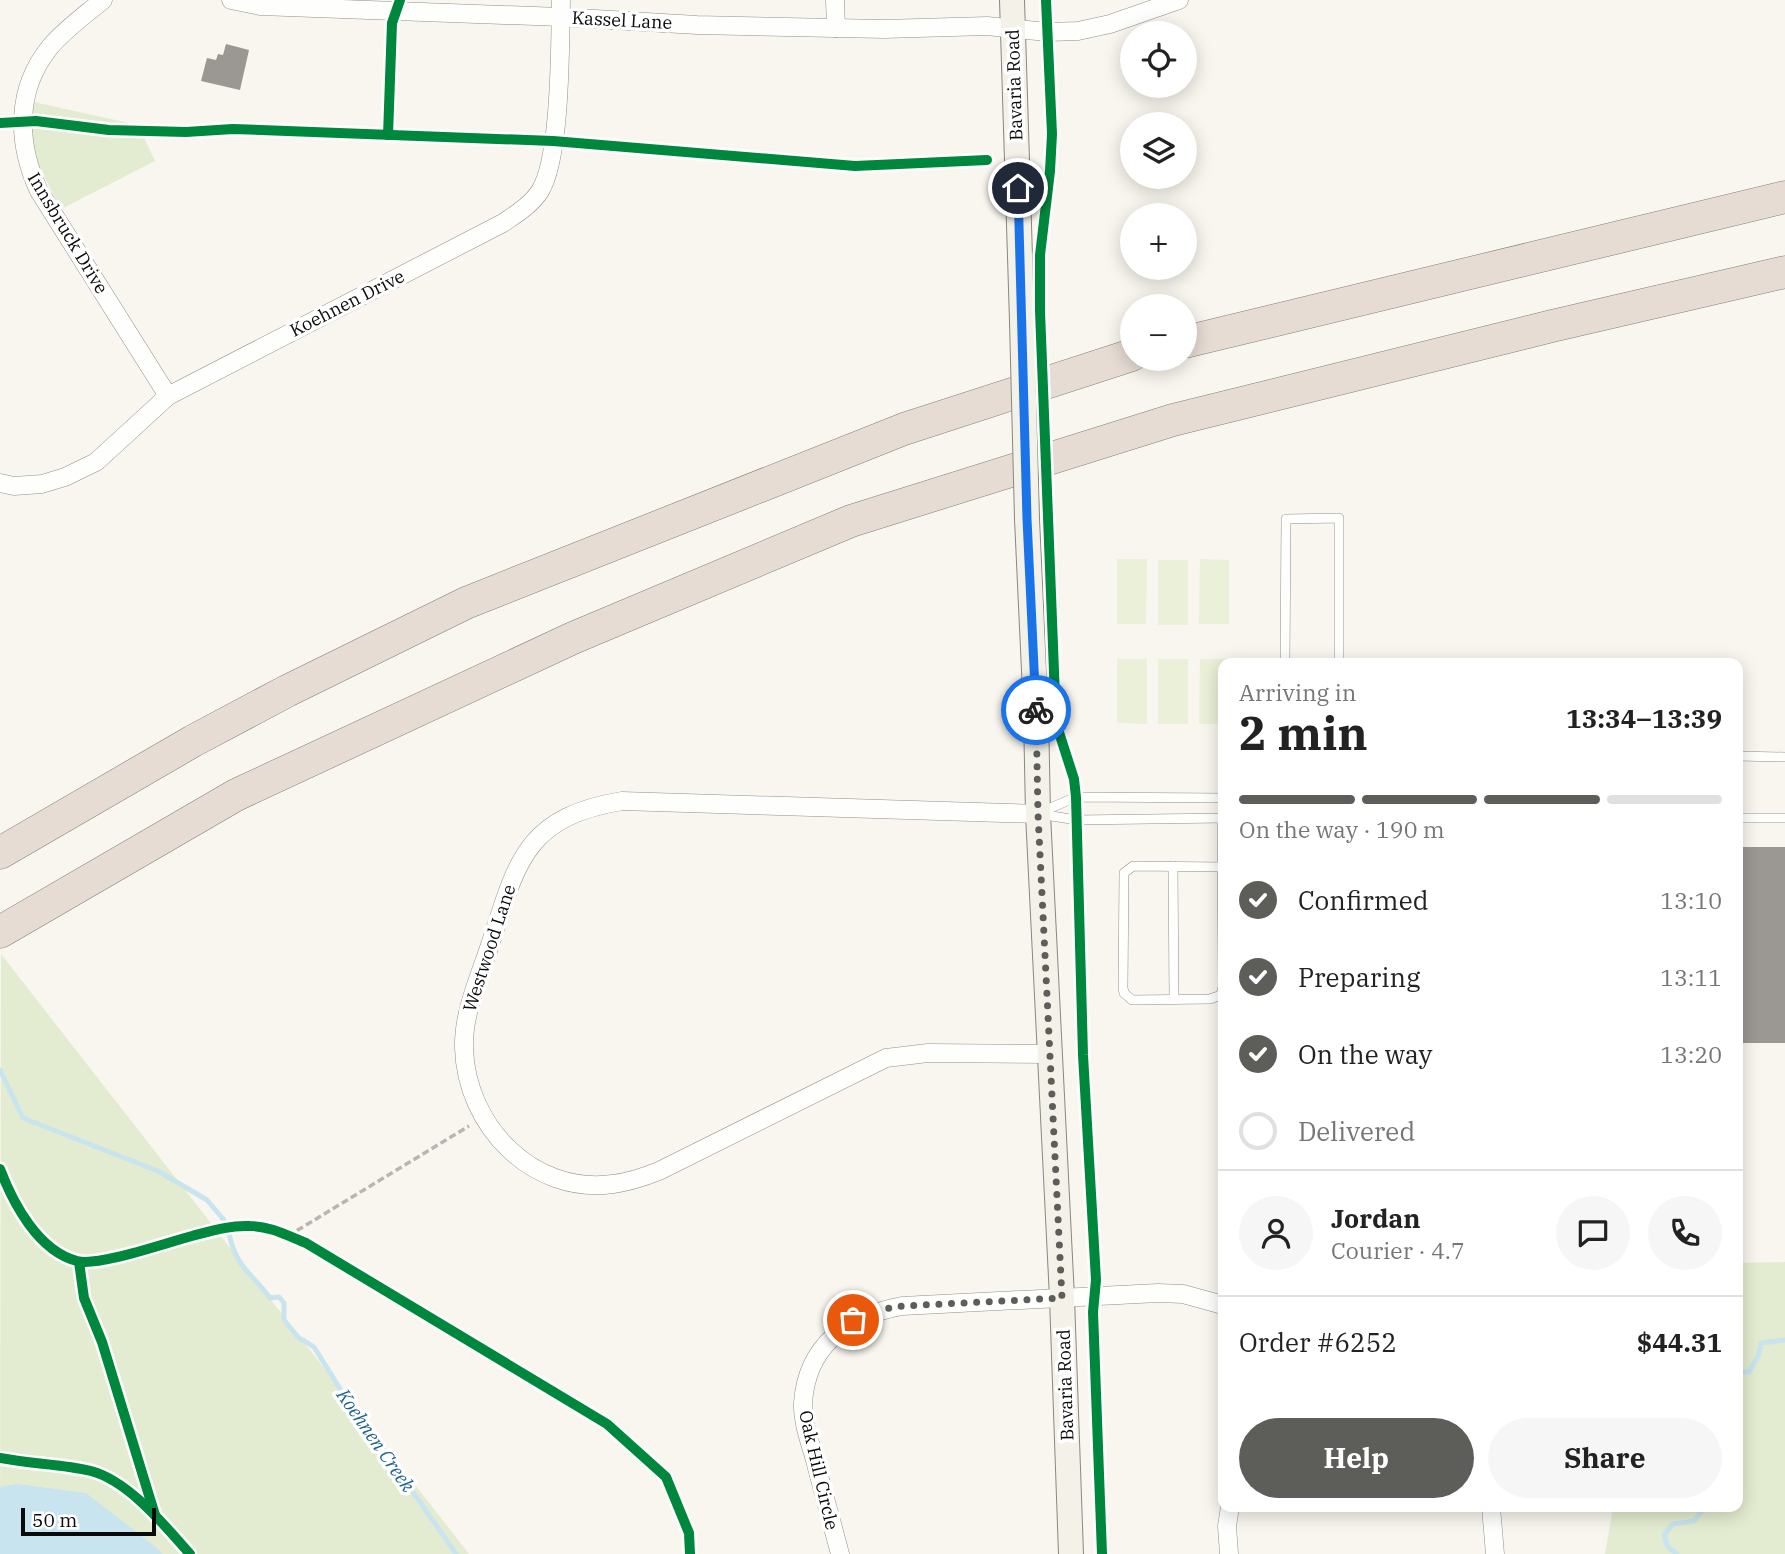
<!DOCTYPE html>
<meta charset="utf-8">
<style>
body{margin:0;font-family:"IBM Plex Serif",serif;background:#f6f6f6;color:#222;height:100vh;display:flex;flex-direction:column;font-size:26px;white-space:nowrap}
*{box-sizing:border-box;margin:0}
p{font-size:23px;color:#767676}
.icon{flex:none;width:38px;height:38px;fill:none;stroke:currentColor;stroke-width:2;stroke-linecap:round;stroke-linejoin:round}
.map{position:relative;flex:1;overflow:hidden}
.sheet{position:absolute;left:1218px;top:658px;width:525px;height:854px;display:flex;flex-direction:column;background:#fff;border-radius:14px;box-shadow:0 4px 18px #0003}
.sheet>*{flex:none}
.controls{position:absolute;left:1120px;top:21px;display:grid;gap:14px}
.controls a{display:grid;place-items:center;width:77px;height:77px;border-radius:50%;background:#fff;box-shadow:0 4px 18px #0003;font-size:35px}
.scale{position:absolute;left:21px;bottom:18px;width:135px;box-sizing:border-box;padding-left:7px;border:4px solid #0a0a0a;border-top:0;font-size:19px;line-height:24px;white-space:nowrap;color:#0a0a0a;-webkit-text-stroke:5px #fff;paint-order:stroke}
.pin{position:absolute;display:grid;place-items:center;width:60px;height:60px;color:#fff;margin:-30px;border:4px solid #fff;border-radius:50%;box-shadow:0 2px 7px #0007}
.courier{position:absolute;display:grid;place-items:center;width:70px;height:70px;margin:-35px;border:5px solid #1a73e8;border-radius:50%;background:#fff;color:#222;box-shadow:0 2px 9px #0007}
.overview em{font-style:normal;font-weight:700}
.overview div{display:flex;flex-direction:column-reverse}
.overview{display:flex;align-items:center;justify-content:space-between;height:119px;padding:0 21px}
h1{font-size:46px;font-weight:700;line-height:52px}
.bar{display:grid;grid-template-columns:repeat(4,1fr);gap:10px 7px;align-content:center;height:84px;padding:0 21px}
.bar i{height:9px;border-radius:5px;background:#e0e0e0}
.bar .current{background:#5d5d5a}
.bar p{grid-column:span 4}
.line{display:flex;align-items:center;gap:18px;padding:0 21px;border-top:2px solid #e0e0e0}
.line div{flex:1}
.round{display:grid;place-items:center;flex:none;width:74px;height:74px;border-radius:37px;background:#f6f6f6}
ol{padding:0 21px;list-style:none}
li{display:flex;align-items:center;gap:21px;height:77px}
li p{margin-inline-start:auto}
li .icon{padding:7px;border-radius:50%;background:#5d5d5a;color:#fff;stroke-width:4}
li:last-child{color:#767676}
li i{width:38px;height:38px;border:4px solid #e0e0e0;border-radius:50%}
.primary-button{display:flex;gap:14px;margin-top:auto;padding:14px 21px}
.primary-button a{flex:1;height:80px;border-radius:42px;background:#5d5d5a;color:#fff;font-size:28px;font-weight:700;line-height:80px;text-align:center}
.primary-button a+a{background:#f6f6f6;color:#222}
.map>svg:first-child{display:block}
</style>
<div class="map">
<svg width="1785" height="1554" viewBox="0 0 1785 1554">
<rect width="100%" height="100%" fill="#f8f6ee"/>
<g fill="#e3ecd0">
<path d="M 29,101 L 138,125 L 155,161 L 61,209 L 41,170 L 32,148 Z"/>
<path d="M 1,954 L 469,1554 L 0,1554 Z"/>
<path d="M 1738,1260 L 1741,1263 L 1785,1262 L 1785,1554 L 1605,1554 L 1613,1507 L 1738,1507 Z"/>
</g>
<g fill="#ebf0d9">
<path d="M 1117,559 L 1147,559 L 1146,624 L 1117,624 Z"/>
<path d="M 1200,559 L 1229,560 L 1229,624 L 1199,624 Z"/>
<rect x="1158" y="560" width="30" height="65"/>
<path d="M 1117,659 L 1147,659 L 1147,724 L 1117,723 Z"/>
<rect x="1158" y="659" width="30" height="65"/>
<path d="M 1200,659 L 1230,659 L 1230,663 L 1223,663 L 1223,724 L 1199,724 Z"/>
</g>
<path fill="#c8e4ef" d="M 17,1484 L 86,1493 L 157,1548 L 162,1554 L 0,1554 L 0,1487 Z"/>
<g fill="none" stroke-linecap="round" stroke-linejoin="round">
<g stroke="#c8e4ef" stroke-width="5">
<path d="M 0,1070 L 23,1118 L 158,1171 L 207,1200 L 224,1220"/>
<path d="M 229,1233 C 236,1268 251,1272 270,1298 L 279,1297 L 284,1303 L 284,1320 L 298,1337 L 314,1347 L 347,1400 L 351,1410 L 358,1413 L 456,1554"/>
<path d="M 1738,1372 L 1749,1372 L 1759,1354 L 1761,1343 L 1785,1340"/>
<path d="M 1677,1554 L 1668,1547 L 1664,1535 L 1673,1524 L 1694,1521 L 1702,1511 L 1702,1507"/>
</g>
</g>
<g fill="#9b9894">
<path d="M 226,44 L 249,50 L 240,90 L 201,81 L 207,58 L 216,60 L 218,54 L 223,55 Z"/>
<rect x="1738" y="847" width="47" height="196"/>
</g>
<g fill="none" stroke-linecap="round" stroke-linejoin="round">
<g stroke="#91908d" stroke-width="10">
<g id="lane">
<path d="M 1285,663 L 1286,519 L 1339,518 L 1339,663"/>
<path d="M 1738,756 L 1785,757"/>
<path d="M 1039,813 L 1076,797 L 1223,798"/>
<path d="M 1039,814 L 1077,820 L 1223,818"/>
<path d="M 1222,818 L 1222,839 L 1223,987 L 1221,995 L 1210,999 L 1132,1000 L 1124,993 L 1123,988 L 1124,873 L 1133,866 L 1222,867"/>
<path d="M 1738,818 L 1785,818"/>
<path d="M 1173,866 L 1174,1000"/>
</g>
</g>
<g stroke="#91908d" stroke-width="19">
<g id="street">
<path d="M 103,0 C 85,15 65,29 50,47 C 15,90 17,144 39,191 L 168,396"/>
<path d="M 231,0 L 260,6 L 561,17 L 697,25 L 884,29 L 987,26 L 1047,32 L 1078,31 L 1110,24 L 1179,0"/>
<path d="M 835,0 L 836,28"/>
<path d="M 0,483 L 14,486 L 42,484 L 65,477 L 96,462 L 168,396 L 503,223 C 516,214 531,205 540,191 C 561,158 560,44 561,0"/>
<path d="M 1038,814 L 622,801 C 525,817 517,862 490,945 C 479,978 463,1013 464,1048 C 466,1125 532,1195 613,1184 C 629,1182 644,1177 659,1171 L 886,1058 L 928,1053 L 1051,1054"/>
<path d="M 1491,1507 L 1495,1554"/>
<path d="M 840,1554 C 832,1523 823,1492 815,1460 C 810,1442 802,1422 803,1403 C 807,1344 849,1316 902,1306 L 1158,1293 L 1183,1294 L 1223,1305"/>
<path d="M 1229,1554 L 1227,1526 L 1230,1507"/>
</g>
</g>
<g stroke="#888783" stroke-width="26">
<g id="secondary">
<path d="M 1012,0 L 1022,321"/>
<path d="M 1027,519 L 1036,714 L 1038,814 L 1062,1298 L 1071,1554"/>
</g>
</g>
<g stroke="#7e7e7a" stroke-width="33">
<g id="highway">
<path d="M 1185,342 L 1785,197"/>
<path d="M 0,853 L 193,741 L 287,691 L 466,603 L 904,429 L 1132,355"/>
<path d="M 0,932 L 236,795 L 573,638 L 851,521 L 1173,420 L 1552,326 L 1785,272"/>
</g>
</g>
<path stroke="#b7b6b5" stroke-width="3.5" stroke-dasharray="7 3.5" stroke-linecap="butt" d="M 288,1236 L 469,1126"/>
<use href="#lane" stroke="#fefefc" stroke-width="9"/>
<use href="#street" stroke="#fefefc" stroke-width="18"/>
<use href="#secondary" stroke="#f3f1e8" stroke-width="24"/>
<use href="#highway" stroke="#e7dcd4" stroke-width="32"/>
<g stroke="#888783" stroke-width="26" stroke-linecap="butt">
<path id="secondary-bridge" d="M 1022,321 L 1027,519"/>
</g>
<use href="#secondary-bridge" stroke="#f3f1e8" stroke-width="24"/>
<g stroke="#fff" stroke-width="15">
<g id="cycleway">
<path d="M 1046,0 L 1052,134 L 1050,171 L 1040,255 L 1040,311 L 1056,723 L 1074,779 L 1076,797 L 1083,1055 L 1096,1280 L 1093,1312 L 1102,1554"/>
<path d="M 0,123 L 36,121 L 109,130 L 186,132 L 233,129 L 553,141 L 855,166 L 987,160"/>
<path d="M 388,135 L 392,23 L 400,0"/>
<path d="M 0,1169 C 13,1203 38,1251 77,1261 C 98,1267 168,1242 192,1236 C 211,1231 230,1225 250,1226 C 270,1226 288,1236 306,1243 L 607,1424 L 666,1477 L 689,1533 L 690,1554"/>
<path d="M 79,1262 L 84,1298 L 102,1342 L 155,1515"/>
<path d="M 0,1458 C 30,1464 62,1464 91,1471 C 129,1481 165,1526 190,1554"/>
</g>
</g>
<use href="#cycleway" stroke="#00873e" stroke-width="10"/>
</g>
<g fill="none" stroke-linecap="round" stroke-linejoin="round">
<path stroke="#5d5d5a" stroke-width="7" stroke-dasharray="0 12.6" d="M 853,1320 L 878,1310 L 902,1306 L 1062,1298 L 1038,814 L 1036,710"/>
<path stroke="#1a73e8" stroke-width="9" d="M 1018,188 L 1027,519 L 1036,710"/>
</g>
<g text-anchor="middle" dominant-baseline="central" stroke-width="7" stroke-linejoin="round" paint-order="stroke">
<g font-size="18" fill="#0a0a0a" stroke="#fff">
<text transform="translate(622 20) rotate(3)">Kassel Lane</text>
<text transform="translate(1014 85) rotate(-92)">Bavaria Road</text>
<text transform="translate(68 233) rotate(59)">Innsbruck Drive</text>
<text transform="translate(347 303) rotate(-27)">Koehnen Drive</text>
<text transform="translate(489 948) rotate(-72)">Westwood Lane</text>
<text transform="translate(1065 1385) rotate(-92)">Bavaria Road</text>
<text transform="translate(819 1470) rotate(77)">Oak Hill Circle</text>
</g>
<g font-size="19" font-style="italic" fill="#1f6590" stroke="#fff">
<text transform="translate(376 1440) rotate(55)">Koehnen Creek</text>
</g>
</g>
</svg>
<div class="controls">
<a><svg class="icon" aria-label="locate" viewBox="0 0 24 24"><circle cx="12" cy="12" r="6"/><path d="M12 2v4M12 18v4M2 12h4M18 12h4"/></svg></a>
<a><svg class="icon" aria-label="layers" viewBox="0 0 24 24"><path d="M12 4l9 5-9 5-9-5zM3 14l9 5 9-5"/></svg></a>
<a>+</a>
<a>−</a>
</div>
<div class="scale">50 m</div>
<div class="pin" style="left:853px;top:1320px;background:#ea580c"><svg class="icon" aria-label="bag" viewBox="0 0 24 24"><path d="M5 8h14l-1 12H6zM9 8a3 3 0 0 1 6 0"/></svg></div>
<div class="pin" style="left:1018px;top:188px;background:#1f2937"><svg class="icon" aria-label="home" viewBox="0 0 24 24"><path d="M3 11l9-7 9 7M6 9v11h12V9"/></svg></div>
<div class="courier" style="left:1036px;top:710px"><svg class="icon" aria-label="bike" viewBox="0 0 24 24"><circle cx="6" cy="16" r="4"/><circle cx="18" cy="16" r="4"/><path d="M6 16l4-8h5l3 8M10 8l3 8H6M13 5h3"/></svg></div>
<section class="sheet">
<div class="overview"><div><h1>2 min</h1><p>Arriving in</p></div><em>13:34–13:39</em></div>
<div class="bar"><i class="current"></i><i class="current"></i><i class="current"></i><i></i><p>On the way · 190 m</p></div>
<ol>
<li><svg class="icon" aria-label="check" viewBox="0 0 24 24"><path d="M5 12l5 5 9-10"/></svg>Confirmed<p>13:10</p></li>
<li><svg class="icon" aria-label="check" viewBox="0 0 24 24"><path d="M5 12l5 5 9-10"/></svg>Preparing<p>13:11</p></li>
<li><svg class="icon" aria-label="check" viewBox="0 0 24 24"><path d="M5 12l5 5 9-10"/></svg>On the way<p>13:20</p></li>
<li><i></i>Delivered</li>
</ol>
<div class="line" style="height:126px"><a class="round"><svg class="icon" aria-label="person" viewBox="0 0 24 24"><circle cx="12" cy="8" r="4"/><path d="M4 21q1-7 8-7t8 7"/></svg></a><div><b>Jordan</b><p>Courier · 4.7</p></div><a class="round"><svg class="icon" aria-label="chat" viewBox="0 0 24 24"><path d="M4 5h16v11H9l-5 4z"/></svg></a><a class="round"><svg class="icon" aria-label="phone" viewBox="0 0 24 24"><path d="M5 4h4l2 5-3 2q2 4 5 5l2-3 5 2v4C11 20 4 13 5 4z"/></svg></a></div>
<div class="line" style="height:91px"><div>Order #6252</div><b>$44.31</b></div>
<div class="primary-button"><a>Help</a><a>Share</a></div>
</section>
</div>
